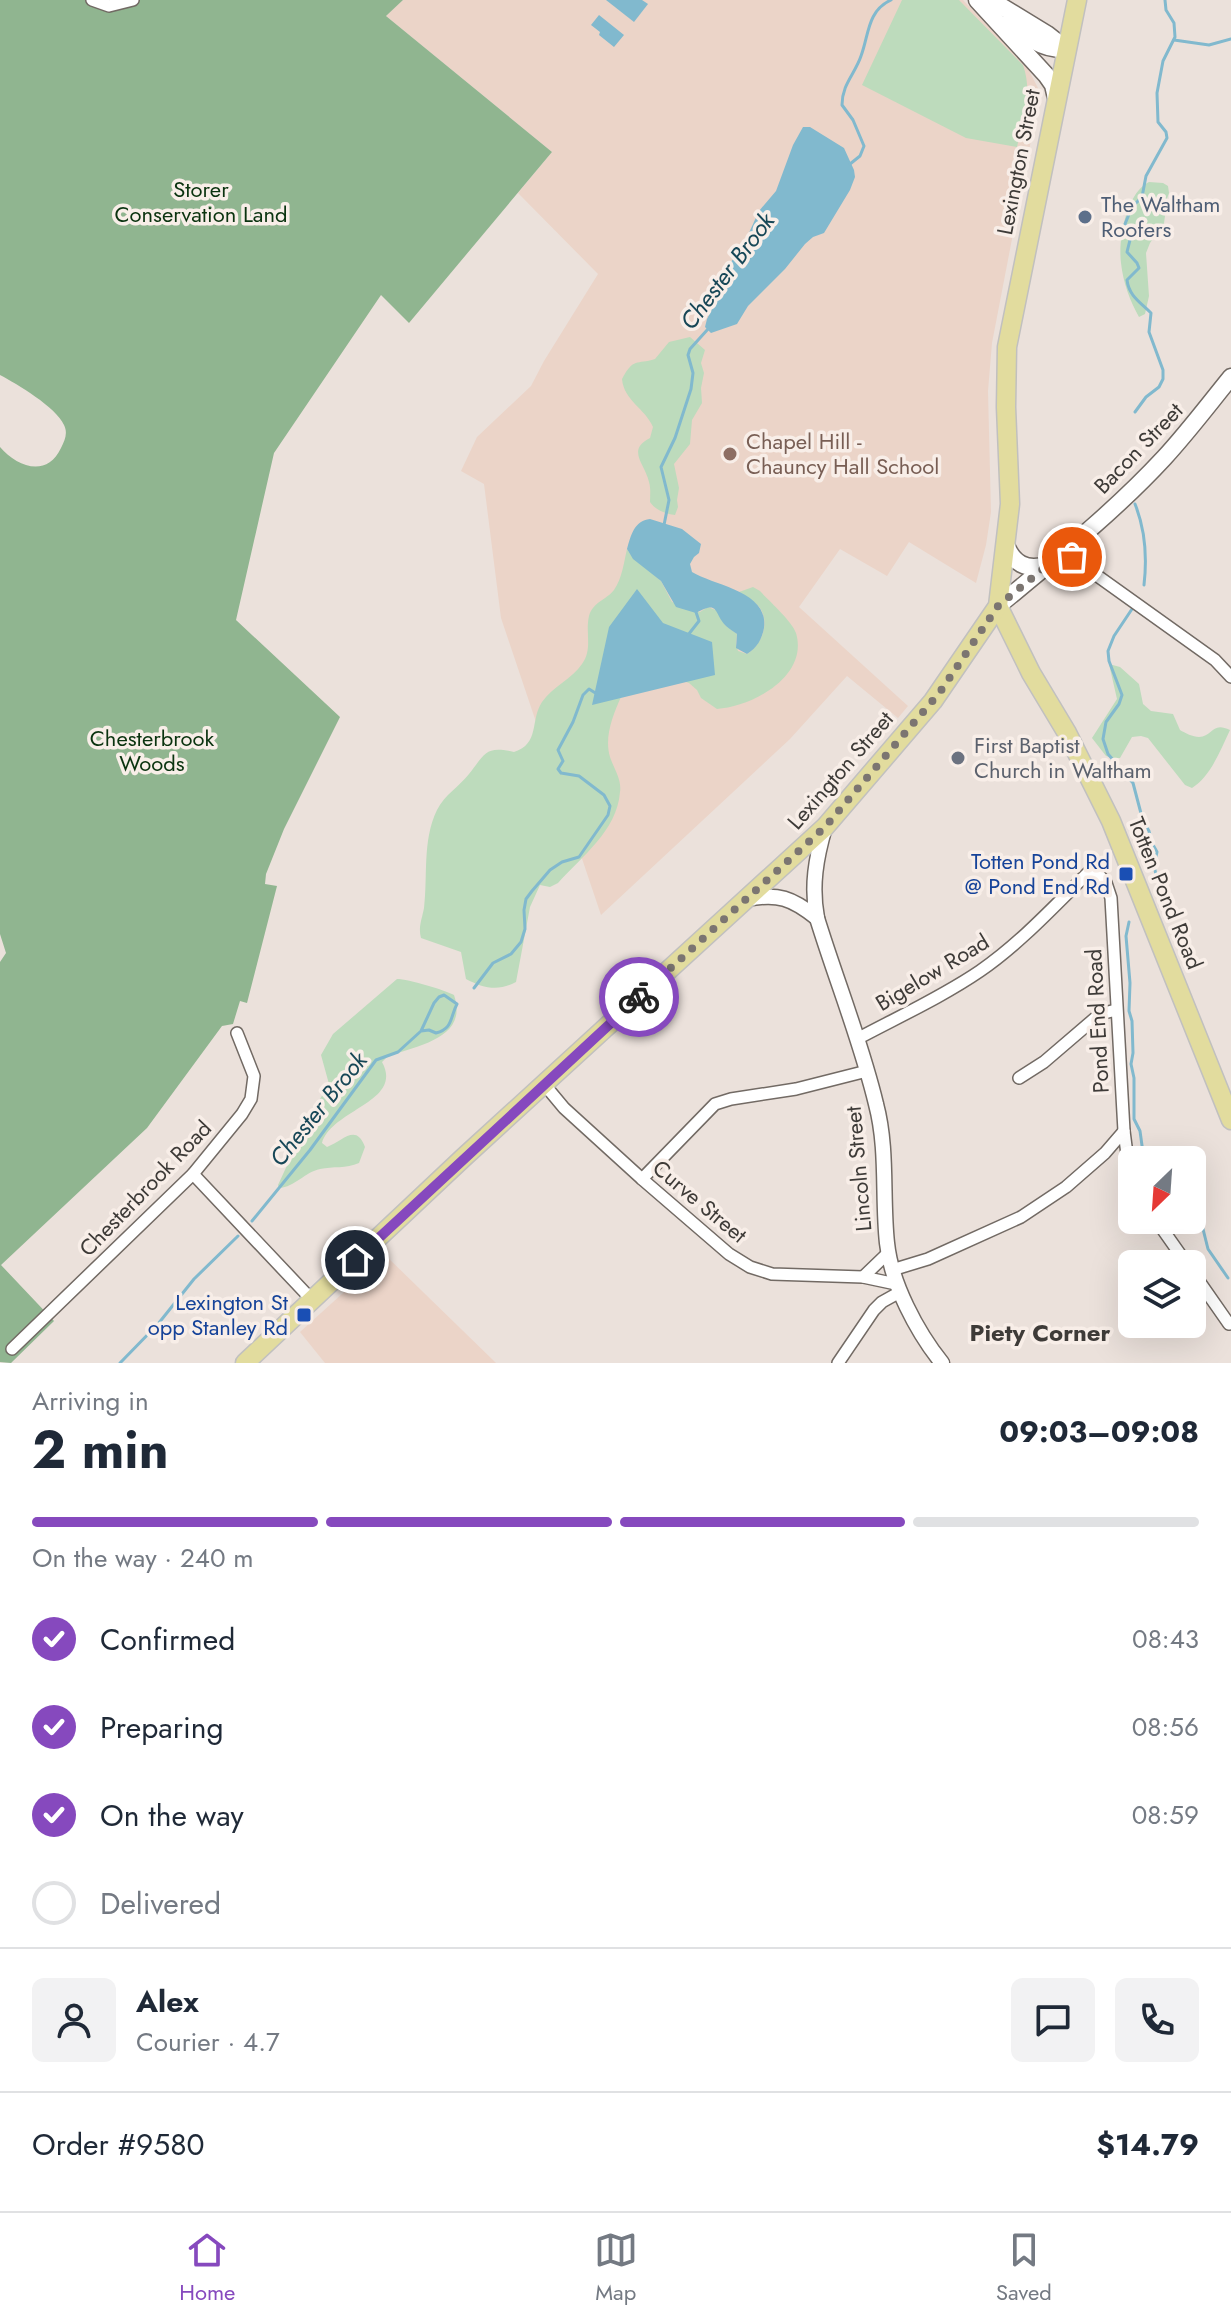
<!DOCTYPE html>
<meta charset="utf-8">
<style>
body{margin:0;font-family:Jost,sans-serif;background:#f2f2f3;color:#1f2937;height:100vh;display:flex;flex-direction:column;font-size:30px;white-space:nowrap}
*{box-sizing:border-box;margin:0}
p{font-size:26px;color:#747a83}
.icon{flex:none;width:44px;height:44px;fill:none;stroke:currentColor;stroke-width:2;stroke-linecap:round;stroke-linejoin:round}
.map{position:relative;height:1363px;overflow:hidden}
.panel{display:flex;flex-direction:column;background:#fff;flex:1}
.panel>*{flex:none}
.needle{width:52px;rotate:205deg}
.controls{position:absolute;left:1118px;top:1146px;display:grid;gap:16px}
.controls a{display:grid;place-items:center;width:88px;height:88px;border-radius:12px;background:#fff;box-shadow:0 8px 32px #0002;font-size:40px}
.pin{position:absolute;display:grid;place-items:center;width:68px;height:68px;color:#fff;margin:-34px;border:4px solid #fff;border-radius:50%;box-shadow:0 2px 8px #0007}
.courier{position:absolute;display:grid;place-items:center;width:80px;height:80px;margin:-40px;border:6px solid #8649be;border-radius:50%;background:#fff;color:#222;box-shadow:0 2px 10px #0007}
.overview em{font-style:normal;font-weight:700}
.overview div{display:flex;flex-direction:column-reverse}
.overview{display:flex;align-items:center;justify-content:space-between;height:136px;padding:0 32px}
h1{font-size:52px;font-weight:700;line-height:60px}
.bar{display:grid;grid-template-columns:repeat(4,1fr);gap:12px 8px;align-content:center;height:96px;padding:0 32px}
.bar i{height:10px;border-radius:6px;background:#e0e1e3}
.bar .selected{background:#8649be}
.bar p{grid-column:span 4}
.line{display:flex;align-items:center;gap:20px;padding:0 32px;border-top:2px solid #e0e1e3}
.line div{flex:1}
.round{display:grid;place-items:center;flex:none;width:84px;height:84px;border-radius:12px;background:#f2f2f3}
ol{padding:0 32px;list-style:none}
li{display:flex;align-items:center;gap:24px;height:88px}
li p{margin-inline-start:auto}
li .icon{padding:8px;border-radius:50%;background:#8649be;color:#fff;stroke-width:4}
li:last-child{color:#747a83}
li i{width:44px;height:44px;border:4px solid #e0e1e3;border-radius:50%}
.tab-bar{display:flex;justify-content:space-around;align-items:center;height:112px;border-top:2px solid #e0e1e3;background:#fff;font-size:22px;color:#747a83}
.tab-bar a{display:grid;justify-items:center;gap:4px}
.tab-bar .selected{color:#8649be}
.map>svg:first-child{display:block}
</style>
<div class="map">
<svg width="1231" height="1363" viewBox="0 0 1231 1363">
<rect width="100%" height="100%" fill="#ebe1db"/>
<g fill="#ebd4c8">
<path d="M 403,0 L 963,0 L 1027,67 L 1038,88 L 1037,109 L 992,343 L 988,391 L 991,512 L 986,545 L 976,583 L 909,542 L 887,576 L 840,549 L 799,607 L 908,706 L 898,718 L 847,676 L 790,739 L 601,915 L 501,618 L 484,484 L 461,471 L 477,437 L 531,386 L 544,361 L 598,274 L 518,193 L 552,152 L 386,16 Z"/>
<path d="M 385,1255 L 496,1363 L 325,1363 L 300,1332 Z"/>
</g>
<g fill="#bddbbc">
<path d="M 902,0 L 959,0 L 1023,65 C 1033,93 1023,119 1017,147 L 966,138 L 862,85 Z"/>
<path d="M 1149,182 L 1163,183 L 1168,186 L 1169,193 L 1163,210 L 1165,216 L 1164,223 L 1150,243 L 1146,253 L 1149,296 L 1145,314 L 1139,317 C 1130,301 1123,282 1121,263 C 1118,240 1126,193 1149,182 Z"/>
<path d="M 690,337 L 705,350 L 701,363 L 704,373 L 701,388 L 702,403 L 692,420 L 690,444 L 674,464 L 679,488 L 677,500 L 678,507 L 675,515 C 666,514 655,510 650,502 C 650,495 651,489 649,482 C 645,464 626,450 650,438 L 653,427 C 645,408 624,401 622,379 C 634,357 636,365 655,359 L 669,342 Z"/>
<path d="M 627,549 L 630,554 L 661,581 L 672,602 L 700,612 L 708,607 L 718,611 L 725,625 L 737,634 L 736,644 L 738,651 L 747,654 C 762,645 770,623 760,608 C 755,601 746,597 739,592 L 753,587 L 760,591 C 770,602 792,621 796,633 C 809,677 751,707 717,709 L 701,698 L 697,690 L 689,683 L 677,679 L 621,697 C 613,715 604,737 610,757 C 614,769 622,780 620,792 C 617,831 582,856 558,883 L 550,887 L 540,885 L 530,907 L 516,982 C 498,992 483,988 466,979 L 461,952 L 421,938 C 418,927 422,919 424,908 C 428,876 422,841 437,810 C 445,794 459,787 469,774 C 485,754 485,745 514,752 C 540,744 530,720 542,702 C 553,686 572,679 582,664 C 593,649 585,633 589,616 C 593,602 606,600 614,590 C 622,579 624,562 627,549 Z"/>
<path d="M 1109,664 L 1120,667 L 1139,684 L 1143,704 L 1151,711 L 1173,714 L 1180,730 C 1185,733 1193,737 1199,737 C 1213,736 1212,721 1230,730 C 1221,749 1211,776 1192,788 L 1185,785 L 1148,738 L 1141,736 L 1132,737 L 1120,758 L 1112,758 L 1106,756 L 1092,738 L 1117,699 Z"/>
<path d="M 397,979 C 408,979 445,990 454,995 C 469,1039 417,1045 387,1057 L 382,1062 C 404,1102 332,1109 322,1143 L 327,1147 C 343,1141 356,1123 365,1147 L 359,1163 C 346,1169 333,1166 320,1169 C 305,1172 295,1187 279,1188 L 278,1185 L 290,1159 L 296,1139 L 329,1084 L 321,1055 L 333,1034 Z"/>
</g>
<path fill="#90b590" d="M 0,0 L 403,0 L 386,16 L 552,152 L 409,323 L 381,295 L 274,453 L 236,620 L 340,717 L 284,829 L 266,874 L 265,884 L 277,886 L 247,1003 L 240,1001 L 233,1024 L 222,1026 L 147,1128 L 1,1265 L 54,1321 L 11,1363 L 0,1362 L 0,962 L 6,953 L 0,934 L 0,447 C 17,467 47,478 61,448 C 65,440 68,433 64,425 C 56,407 17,384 0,375 Z"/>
<g fill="#81b9ce">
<path d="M 606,0 L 642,0 L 648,4 L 634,22 Z"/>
<path d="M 599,15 L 624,35 L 614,47 L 599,35 L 600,32 L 591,25 Z"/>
<path d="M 803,127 L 810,127 L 844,148 L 854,170 L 855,177 L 850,190 L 824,233 L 813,237 L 805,244 L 785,269 L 748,306 L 737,324 L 711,333 L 705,327 L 707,319 L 713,307 L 716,292 L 730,263 L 742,248 L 759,211 L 776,191 L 793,145 Z"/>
<path d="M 650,519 L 682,529 L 701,544 L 699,553 L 694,557 L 690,564 L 692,572 C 715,586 769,591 764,628 C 762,639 757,648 747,654 L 736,648 L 737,634 C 733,631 729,629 726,626 C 713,613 720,600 696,613 L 676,607 L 661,581 L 633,559 L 627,549 C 631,535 634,521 650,519 Z"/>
<path d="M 637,589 L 663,623 L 712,642 L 715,675 L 592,705 L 609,627 Z"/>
</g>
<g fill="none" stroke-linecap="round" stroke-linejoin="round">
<g stroke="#81b9ce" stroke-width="3">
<path d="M 1174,40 L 1209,45 L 1231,39"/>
<path d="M 850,164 L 860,156 L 864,146 L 853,120 L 842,105 C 842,84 855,74 861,56 C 869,35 867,11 891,0"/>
<path d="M 1135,412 L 1146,397 L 1159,387 L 1163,379 L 1163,370 L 1149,332 L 1151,313 C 1140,302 1129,296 1127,280 L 1139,268 L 1137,263 L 1127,252 L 1131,236 L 1125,224 L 1132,207 L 1142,197 L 1146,176 L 1167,138 L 1166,132 L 1158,122 L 1157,93 L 1163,61 L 1175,37 L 1174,23 L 1166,10 L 1165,0"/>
<path d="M 1135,504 C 1145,529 1147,559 1144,585"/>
<path d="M 664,525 L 669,500 L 661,467 L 675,438 L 691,389 L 693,373 L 688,355 L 690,349 L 708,329"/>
<path d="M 1132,609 L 1114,636 L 1108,651 L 1109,661 L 1122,695 L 1119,704 L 1106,722 L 1103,739 L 1108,754 L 1133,783 L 1143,821 L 1149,831 L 1152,843 L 1157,852 L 1154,865 L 1157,880"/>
<path d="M 688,635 L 699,621 L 696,612"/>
<path d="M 1129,922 L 1126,936 L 1130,983 L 1129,1011 L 1132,1021 L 1133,1053 L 1131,1064 L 1134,1078 L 1134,1119 L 1140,1131 L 1144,1160"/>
<path d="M 474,988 L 493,963 L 511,954 L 521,942 L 525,929 L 524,910 L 526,899 L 532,891 L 550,870 L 562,862 L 579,857 L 608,815 L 610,806 L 604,795 L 579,776 L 561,773 L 558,769 L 563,761 L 558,750 L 573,722 L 583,695 L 589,689 L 597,694"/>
<path d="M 1192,1212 L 1202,1225 L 1208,1249 L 1228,1278"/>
<path d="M 252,1221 L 310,1150 L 376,1060 L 398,1052 L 421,1031 L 434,1003 L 439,997 L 444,995 L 457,1004 C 450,1017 453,1029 436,1033 L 429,1030 L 421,1031"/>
<path d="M 120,1363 L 158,1324 L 194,1279 L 238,1236"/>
</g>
<g stroke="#726a64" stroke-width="14">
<g id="minor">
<path d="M 92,0 L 109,6 L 133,0"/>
<path d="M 1066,550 L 1078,562 L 1215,660 L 1231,677"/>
<path d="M 857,1039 C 898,1017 942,997 980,971 C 1022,942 1057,903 1093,868 L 1106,883 L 1111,898 L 1124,1131 L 1128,1162 L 1132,1177"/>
<path d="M 1019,1078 L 1044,1062 L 1100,1014 L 1116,1010"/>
<path d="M 544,1084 L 564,1108 L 642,1179 L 729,1254 L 750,1267 L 772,1274 L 863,1277 L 896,1284"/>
<path d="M 193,1174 L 312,1300"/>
<path d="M 642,1179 L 715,1104 L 731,1099 L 796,1089 L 867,1071"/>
<path d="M 1156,1220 L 1187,1264"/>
<path d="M 892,1270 L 928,1259 L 1021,1217 L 1066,1187 L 1105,1153 L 1124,1131"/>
<path d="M 1192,1271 L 1229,1324"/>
<path d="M 863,1277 L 888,1253"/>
<path d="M 12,1349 L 193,1174 L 242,1114 L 251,1099 L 254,1076 L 237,1033"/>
<path d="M 838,1363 L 874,1310 L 882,1302 L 900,1292"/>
</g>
</g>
<g stroke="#726a64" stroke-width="17">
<g id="tertiary">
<path d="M 825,827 C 816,858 811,886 817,918 C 836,980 861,1041 876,1104 C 888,1149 882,1197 887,1243 C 891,1283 917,1332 942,1363"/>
<path d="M 747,899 C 778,893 792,898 817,918"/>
</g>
</g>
<g stroke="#726a64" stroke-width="19">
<g id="secondary">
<path d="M 977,0 L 1046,75 L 1053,85 L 1056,98"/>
<path d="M 991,0 L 1047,34 L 1066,49"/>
<path d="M 1010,21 C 1027,38 1042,50 1066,49"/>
<path d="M 1006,545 C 1013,563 1026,571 1046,565"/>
<path d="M 998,606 C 1055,559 1114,512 1164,458 C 1188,432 1209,404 1231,377"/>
</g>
</g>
<g stroke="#c1c0bf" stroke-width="21">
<g id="primary">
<path d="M 998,606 L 1031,673 L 1067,733 L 1111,821 L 1231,1120"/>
<path d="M 245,1363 L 463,1158 L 825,827 L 933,701 L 998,606 L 1010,504 L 1006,407 L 1007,347 L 1077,0"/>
</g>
</g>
<use href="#minor" stroke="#fff" stroke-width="11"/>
<use href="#tertiary" stroke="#fff" stroke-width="14"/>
<use href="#secondary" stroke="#fff" stroke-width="16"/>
<use href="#primary" stroke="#e2dc9e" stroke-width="18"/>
</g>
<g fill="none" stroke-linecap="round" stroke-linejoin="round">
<path stroke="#7b7571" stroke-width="8" stroke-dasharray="0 14.4" d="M 639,997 L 825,827 L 940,692 L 998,606 L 1066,550 L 1072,557"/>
<path stroke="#8649be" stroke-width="10" d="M 355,1260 L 639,997"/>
</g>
<circle fill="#5c6f8a" stroke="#f8eee8" stroke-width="3" cx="1085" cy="217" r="8"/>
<circle fill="#8d6e63" stroke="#f8eee8" stroke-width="3" cx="730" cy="454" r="8"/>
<circle fill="#6b7280" stroke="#f8eee8" stroke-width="3" cx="958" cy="758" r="8"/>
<g fill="#1a4fb4" stroke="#f8eee8" stroke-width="3">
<rect x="1118" y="866" width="16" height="16" rx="4"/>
<rect x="296" y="1307" width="16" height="16" rx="4"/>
</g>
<g text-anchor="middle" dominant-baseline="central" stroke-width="7" stroke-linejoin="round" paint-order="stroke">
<g font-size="22" fill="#3e3b38" stroke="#f8eee8">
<text transform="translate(1018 162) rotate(-79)">Lexington Street</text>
<text transform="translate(1138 448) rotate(-46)">Bacon Street</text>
<text transform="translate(840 770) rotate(-49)">Lexington Street</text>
<text transform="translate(1166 893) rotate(68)">Totten Pond Road</text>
<text transform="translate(932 972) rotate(-31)">Bigelow Road</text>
<text transform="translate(1097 1021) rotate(-93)">Pond End Road</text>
<text transform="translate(858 1169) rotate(-95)">Lincoln Street</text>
<text transform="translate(145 1188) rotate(-46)">Chesterbrook Road</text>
<text transform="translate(700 1201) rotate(40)">Curve Street</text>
</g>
<g font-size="22" fill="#0a330f" stroke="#f8eee8">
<text x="201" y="189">Storer<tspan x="201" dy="25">Conservation Land</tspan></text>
<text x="152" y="738">Chesterbrook<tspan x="152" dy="25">Woods</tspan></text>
</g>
<g font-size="22" fill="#4e5e75" stroke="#f8eee8" text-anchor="start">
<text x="1101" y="204">The Waltham<tspan x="1101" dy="25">Roofers</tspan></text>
</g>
<g font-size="22" fill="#785e54" stroke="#f8eee8" text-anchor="start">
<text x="746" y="441">Chapel Hill -<tspan x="746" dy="25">Chauncy Hall School</tspan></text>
</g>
<g font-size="22" fill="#5b616d" stroke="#f8eee8" text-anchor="start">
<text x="974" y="745">First Baptist<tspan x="974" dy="25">Church in Waltham</tspan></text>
</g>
<g font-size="22" fill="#164399" stroke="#f8eee8" text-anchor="end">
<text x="1110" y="861">Totten Pond Rd<tspan x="1110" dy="25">@ Pond End Rd</tspan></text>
<text x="288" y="1302">Lexington St<tspan x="288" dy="25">opp Stanley Rd</tspan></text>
</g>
<g font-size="24" font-style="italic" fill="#174757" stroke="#f8eee8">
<text transform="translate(727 271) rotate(-53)">Chester Brook</text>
<text transform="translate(318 1109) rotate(-51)">Chester Brook</text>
</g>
<g font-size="24" font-weight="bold" fill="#3e3b38" stroke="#f8eee8">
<text x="1040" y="1332">Piety Corner</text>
</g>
</g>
</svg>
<div class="controls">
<a><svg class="needle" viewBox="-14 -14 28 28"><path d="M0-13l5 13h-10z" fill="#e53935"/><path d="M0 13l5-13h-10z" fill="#747a83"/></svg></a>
<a><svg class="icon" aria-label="layers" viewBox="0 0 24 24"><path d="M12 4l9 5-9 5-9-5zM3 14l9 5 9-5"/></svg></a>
</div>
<div class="pin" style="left:1072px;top:557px;background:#ea580c"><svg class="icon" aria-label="bag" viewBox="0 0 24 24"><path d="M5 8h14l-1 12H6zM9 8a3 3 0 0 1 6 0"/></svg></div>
<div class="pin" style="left:355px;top:1260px;background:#1f2937"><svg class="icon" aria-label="home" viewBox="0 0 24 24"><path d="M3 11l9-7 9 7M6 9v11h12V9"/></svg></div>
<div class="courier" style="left:639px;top:997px"><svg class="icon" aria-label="bike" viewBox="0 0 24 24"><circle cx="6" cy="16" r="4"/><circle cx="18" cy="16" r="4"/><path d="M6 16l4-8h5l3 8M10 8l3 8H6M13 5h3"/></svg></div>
</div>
<section class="panel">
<div class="overview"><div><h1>2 min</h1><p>Arriving in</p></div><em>09:03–09:08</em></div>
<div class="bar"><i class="selected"></i><i class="selected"></i><i class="selected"></i><i></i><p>On the way · 240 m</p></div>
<ol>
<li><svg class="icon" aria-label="check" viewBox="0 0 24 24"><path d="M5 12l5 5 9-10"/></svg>Confirmed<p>08:43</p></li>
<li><svg class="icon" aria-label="check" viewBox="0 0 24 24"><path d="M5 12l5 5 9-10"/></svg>Preparing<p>08:56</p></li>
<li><svg class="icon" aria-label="check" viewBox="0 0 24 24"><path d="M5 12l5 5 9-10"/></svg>On the way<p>08:59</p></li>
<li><i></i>Delivered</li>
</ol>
<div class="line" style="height:144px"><a class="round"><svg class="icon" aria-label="person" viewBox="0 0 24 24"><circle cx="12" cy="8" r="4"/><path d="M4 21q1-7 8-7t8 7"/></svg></a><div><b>Alex</b><p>Courier · 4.7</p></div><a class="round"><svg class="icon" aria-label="chat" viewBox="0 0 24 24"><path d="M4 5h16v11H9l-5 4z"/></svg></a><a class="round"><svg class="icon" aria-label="phone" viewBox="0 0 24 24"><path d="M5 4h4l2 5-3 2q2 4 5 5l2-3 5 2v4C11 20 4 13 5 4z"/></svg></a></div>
<div class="line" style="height:104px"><div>Order #9580</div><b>$14.79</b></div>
</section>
<nav class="tab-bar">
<a class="selected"><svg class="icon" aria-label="home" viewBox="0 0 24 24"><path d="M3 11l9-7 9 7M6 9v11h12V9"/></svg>Home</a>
<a><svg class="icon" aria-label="map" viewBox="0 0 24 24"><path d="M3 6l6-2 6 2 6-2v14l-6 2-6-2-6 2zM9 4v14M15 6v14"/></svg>Map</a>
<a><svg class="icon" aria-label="saved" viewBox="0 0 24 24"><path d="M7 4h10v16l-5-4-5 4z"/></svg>Saved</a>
</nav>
